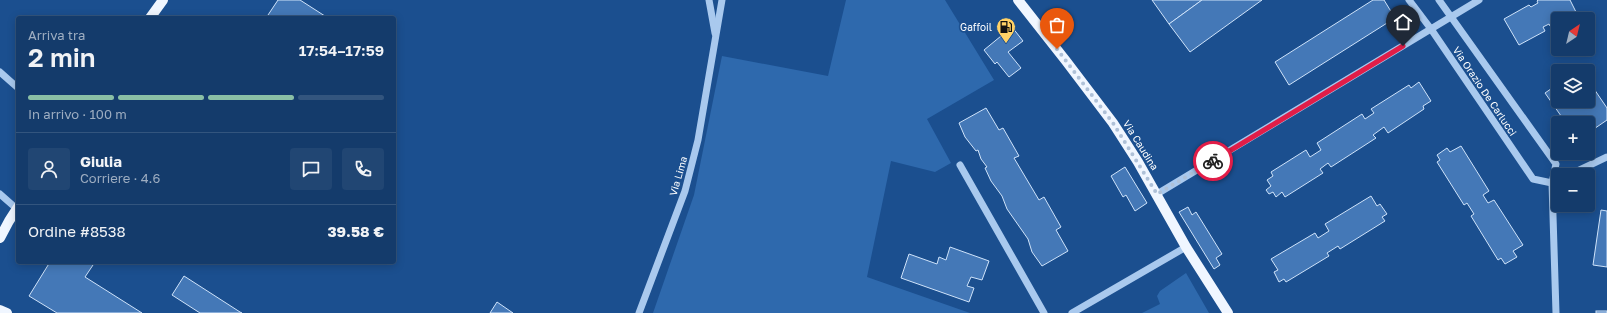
<!DOCTYPE html>
<html lang="it">
<meta charset="utf-8">
<style>
body{margin:0;font-family:"Golos Text",sans-serif;background:#214673;color:#f1f3f6;height:100vh;display:flex;flex-direction:column;font-size:15px;white-space:nowrap}
*{box-sizing:border-box;margin:0}
p{font-size:13px;color:#9dadc1}
.icon{flex:none;width:22px;height:22px;fill:none;stroke:currentColor;stroke-width:2;stroke-linecap:round;stroke-linejoin:round}
.map{position:relative;flex:1;overflow:hidden}
.details{position:absolute;left:16px;top:16px;width:380px;height:248px;display:flex;flex-direction:column;background:#143b6b;border-radius:4px;box-shadow:0 2px 10px #0003,0 0 0 1px #33557e}
.details>*{flex:none}
.needle{width:26px;rotate:35deg}
.controls{position:absolute;left:1551px;top:12px;display:grid;gap:8px}
.controls a{display:grid;place-items:center;width:44px;height:44px;border-radius:4px;background:#143b6b;box-shadow:0 2px 10px #0003,0 0 0 1px #33557e;font-size:20px}
.pin{position:absolute;display:grid;place-items:center;width:34px;height:34px;color:#fff;margin:-41px -17px;border-radius:50% 50% 50% 0;rotate:-45deg;box-shadow:0 0 4px #0007}
.pin .icon{rotate:45deg}
.courier{position:absolute;display:grid;place-items:center;width:40px;height:40px;margin:-20px;border:3px solid #e11d48;border-radius:50%;background:#fff;color:#222;box-shadow:0 1px 5px #0007}
.headline em{font-style:normal;font-weight:600}
.headline div{display:flex;flex-direction:column-reverse}
.headline{display:flex;align-items:center;justify-content:space-between;height:68px;padding:0 12px}
h1{font-size:26px;font-weight:600;line-height:30px}
.bar{display:grid;grid-template-columns:repeat(4,1fr);gap:6px 4px;align-content:center;height:48px;padding:0 12px}
.bar i{height:5px;border-radius:3px;background:#33557e}
.bar .selected{background:#8abfa5}
.bar p{grid-column:span 4}
.line{display:flex;align-items:center;gap:10px;padding:0 12px;border-top:1px solid #33557e}
.line div{flex:1}
.round{display:grid;place-items:center;flex:none;width:42px;height:42px;border-radius:4px;background:#214673}
.map>svg:first-child{display:block}
</style>
<div class="map">
<svg width="1607" height="313" viewBox="0 0 1607 313">
<rect width="100%" height="100%" fill="#1b4f8f"/>
<g fill="#2e69ad">
<path d="M 846,0 L 945,0 L 994,80 L 927,119 L 951,163 L 935,172 L 891,161 L 867,277 L 970,313 L 653,313 L 694,195 L 722,56 L 828,76 Z"/>
<path d="M 1186,273 L 1209,313 L 1142,313 L 1160,304 L 1157,296 L 1160,291 Z"/>
</g>
<g fill="#4478b7" stroke="#cfe3fa">
<path d="M 278,0 L 300,0 L 328,18 L 266,18 Z"/>
<path d="M 1152,0 L 1202,0 L 1169,24 Z"/>
<path d="M 1202,0 L 1262,0 L 1190,52 L 1169,24 Z"/>
<path d="M 1373,0 L 1384,0 L 1395,18 L 1289,85 L 1275,62 Z"/>
<path d="M 1538,0 L 1570,0 L 1576,12 L 1563,19 L 1558,19 L 1558,22 L 1550,26 L 1549,24 L 1543,27 L 1545,31 L 1519,45 L 1504,19 L 1529,5 L 1531,7 L 1538,3 L 1537,1 Z"/>
<path d="M 1012,27 L 1023,41 L 1008,52 L 1021,68 L 1009,77 L 997,62 L 995,64 L 984,50 Z"/>
<path d="M 1588,80 L 1607,108 L 1607,120 L 1588,133 L 1588,123 L 1566,123 L 1545,93 L 1558,84 L 1558,101 L 1588,101 Z"/>
<path d="M 1419,82 L 1431,101 L 1423,106 L 1424,109 L 1388,133 L 1384,127 L 1373,135 L 1376,138 L 1331,167 L 1328,163 L 1320,169 L 1323,173 L 1285,197 L 1282,192 L 1276,197 L 1273,192 L 1269,194 L 1266,190 L 1271,186 L 1267,180 L 1273,176 L 1271,172 L 1306,150 L 1310,157 L 1321,150 L 1317,143 L 1362,114 L 1365,119 L 1374,113 L 1371,109 L 1409,85 L 1411,88 Z"/>
<path d="M 986,108 L 999,130 L 1003,128 L 1019,156 L 1014,158 L 1039,200 L 1044,197 L 1061,227 L 1056,230 L 1068,251 L 1042,266 L 1032,252 L 1028,239 L 1007,209 L 1002,196 L 991,181 L 985,168 L 987,167 L 981,159 L 978,150 L 976,151 L 965,137 L 959,123 Z"/>
<path d="M 1461,146 L 1489,191 L 1483,195 L 1488,203 L 1494,200 L 1523,245 L 1513,251 L 1517,257 L 1505,264 L 1501,258 L 1498,260 L 1471,216 L 1474,214 L 1467,203 L 1464,205 L 1437,162 L 1440,160 L 1437,155 L 1447,148 L 1450,152 Z"/>
<path d="M 1125,167 L 1147,203 L 1135,211 L 1126,195 L 1123,197 L 1111,176 Z"/>
<path d="M 1371,196 L 1377,206 L 1380,204 L 1387,214 L 1382,217 L 1385,221 L 1340,249 L 1338,246 L 1327,253 L 1329,256 L 1286,282 L 1284,279 L 1279,282 L 1274,272 L 1278,270 L 1271,259 L 1315,233 L 1318,238 L 1329,231 L 1325,224 Z"/>
<path d="M 1188,207 L 1192,215 L 1196,212 L 1222,254 L 1216,258 L 1220,265 L 1214,269 L 1179,212 Z"/>
<path d="M 1601,210 L 1607,211 L 1607,267 L 1593,265 Z"/>
<path d="M 950,247 L 989,261 L 982,280 L 971,277 L 967,286 L 974,288 L 969,302 L 901,278 L 909,254 L 937,264 L 939,257 L 946,260 Z"/>
<path d="M 50,262 L 95,262 L 85,277 L 142,313 L 57,313 L 29,296 Z"/>
<path d="M 184,276 L 240,312 L 242,313 L 200,313 L 172,295 Z"/>
<path d="M 497,302 L 513,313 L 490,313 Z"/>
<rect x="1596" y="311" width="11" height="2"/>
</g>
<g fill="none" stroke-linecap="round" stroke-linejoin="round">
<g stroke="#a9c9ee" stroke-width="7">
<path d="M 709,0 L 715,33"/>
<path d="M 1409,0 L 1431,29 L 1533,179 L 1552,183 L 1558,180"/>
<path d="M 1439,0 L 1556,164 L 1552,183 L 1556,313"/>
<path d="M 0,72 L 18,88"/>
<path d="M 960,165 L 1044,313"/>
<path d="M 1569,175 L 1607,157"/>
<path d="M 0,194 L 17,209"/>
<path d="M 1157,194 L 1479,0"/>
<path d="M 639,313 L 685,191 L 698,140 L 722,0"/>
<path d="M 1072,313 L 1186,247"/>
</g>
<g stroke="#f0f6ff" stroke-width="10">
<path d="M 1018,0 L 1066,61 L 1113,123 L 1138,162 L 1186,247 L 1228,313"/>
<path d="M 150,18 L 163,0"/>
<path d="M 0,238 L 9,221 L 18,207"/>
<path d="M 0,310 L 7,313"/>
</g>
</g>
<g fill="none" stroke-linecap="round" stroke-linejoin="round">
<path stroke="#afc1d8" stroke-width="4" stroke-dasharray="0 7.2" d="M 1057,49 L 1113,123 L 1157,194 L 1213,161"/>
<path stroke="#e11d48" stroke-width="5" d="M 1213,161 L 1403,46"/>
</g>
<defs>
<g id="fuel-pin" transform="scale(1)"><path d="M0 17L-7.5 6A9.5 9.5 0 1 1 7.5 6Z" fill="#ffd166" stroke="#1b4f8f"/><path d="M-5.5-6h7V0h2V4h1.3V-2.5L3-4.5l.8-.8L6-3V5H2.5V1h-1V6h-7ZM-4.2-4.7v3.2H.2V-4.7Z" fill="#111"/></g>
</defs>
<g fill-rule="evenodd">
<use href="#fuel-pin" x="1006" y="27"/>
</g>
<g text-anchor="middle" dominant-baseline="central" stroke-width="3.5" stroke-linejoin="round" paint-order="stroke">
<g font-size="10" fill="#fff" stroke="#1b4f8f" text-anchor="end">
<text x="992" y="27">Gaffoil</text>
</g>
<g font-size="10" fill="#fff" stroke="#1b4f8f">
<text transform="translate(1485 91) rotate(56)">Via Orazio De Carlucci</text>
<text transform="translate(1141 145) rotate(58)">Via Caudina</text>
<text transform="translate(678 176) rotate(-74)">Via Lima</text>
</g>
</g>
</svg>
<div class="controls">
<a><svg class="needle" viewBox="-14 -14 28 28"><path d="M0-13l5 13h-10z" fill="#e53935"/><path d="M0 13l5-13h-10z" fill="#9dadc1"/></svg></a>
<a><svg class="icon" aria-label="layers" viewBox="0 0 24 24"><path d="M12 4l9 5-9 5-9-5zM3 14l9 5 9-5"/></svg></a>
<a>+</a>
<a>−</a>
</div>
<div class="pin" style="left:1057px;top:49px;background:#ea580c"><svg class="icon" aria-label="bag" viewBox="0 0 24 24"><path d="M5 8h14l-1 12H6zM9 8a3 3 0 0 1 6 0"/></svg></div>
<div class="pin" style="left:1403px;top:46px;background:#1f2937"><svg class="icon" aria-label="home" viewBox="0 0 24 24"><path d="M3 11l9-7 9 7M6 9v11h12V9"/></svg></div>
<div class="courier" style="left:1213px;top:161px"><svg class="icon" aria-label="bike" viewBox="0 0 24 24"><circle cx="6" cy="16" r="4"/><circle cx="18" cy="16" r="4"/><path d="M6 16l4-8h5l3 8M10 8l3 8H6M13 5h3"/></svg></div>
<section class="details">
<div class="headline"><div><h1>2 min</h1><p>Arriva tra</p></div><em>17:54–17:59</em></div>
<div class="bar"><i class="selected"></i><i class="selected"></i><i class="selected"></i><i></i><p>In arrivo · 100 m</p></div>
<div class="line" style="height:72px"><a class="round"><svg class="icon" aria-label="person" viewBox="0 0 24 24"><circle cx="12" cy="8" r="4"/><path d="M4 21q1-7 8-7t8 7"/></svg></a><div><b>Giulia</b><p>Corriere · 4.6</p></div><a class="round"><svg class="icon" aria-label="chat" viewBox="0 0 24 24"><path d="M4 5h16v11H9l-5 4z"/></svg></a><a class="round"><svg class="icon" aria-label="phone" viewBox="0 0 24 24"><path d="M5 4h4l2 5-3 2q2 4 5 5l2-3 5 2v4C11 20 4 13 5 4z"/></svg></a></div>
<div class="line" style="height:52px"><div>Ordine #8538</div><b>39.58 €</b></div>
</section>
</div>
